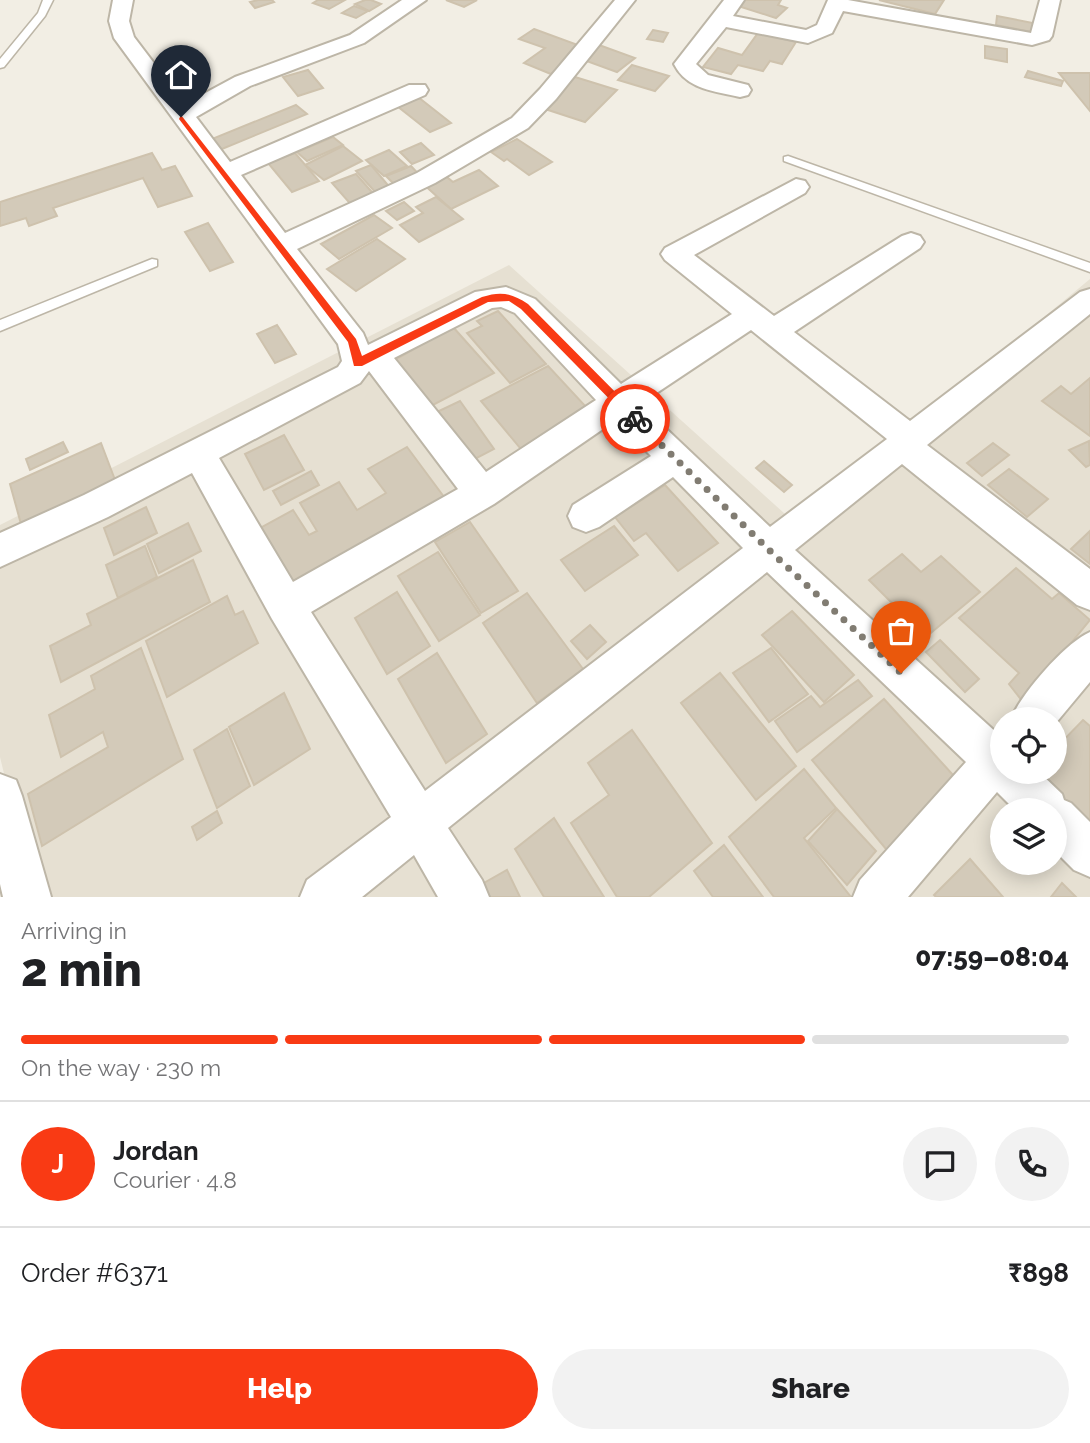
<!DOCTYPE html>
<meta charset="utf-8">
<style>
body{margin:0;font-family:Raleway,sans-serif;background:#f2f2f2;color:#202124;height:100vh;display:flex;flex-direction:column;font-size:26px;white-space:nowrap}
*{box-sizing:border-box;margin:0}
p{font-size:23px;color:#757577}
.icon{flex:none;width:38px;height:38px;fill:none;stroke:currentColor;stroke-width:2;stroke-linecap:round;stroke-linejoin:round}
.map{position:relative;height:897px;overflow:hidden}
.side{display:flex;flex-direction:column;background:#fff;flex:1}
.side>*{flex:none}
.fabs{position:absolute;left:990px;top:707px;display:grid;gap:14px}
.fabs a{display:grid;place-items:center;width:77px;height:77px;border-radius:50%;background:#fff;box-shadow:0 4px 18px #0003;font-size:35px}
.pin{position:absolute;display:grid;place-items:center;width:60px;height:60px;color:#fff;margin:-72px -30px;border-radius:50% 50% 50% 0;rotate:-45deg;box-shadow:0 0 7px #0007}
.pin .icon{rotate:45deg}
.courier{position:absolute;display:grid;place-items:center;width:70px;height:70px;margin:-35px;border:5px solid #f93a14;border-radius:50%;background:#fff;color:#222;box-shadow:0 2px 9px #0007}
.head em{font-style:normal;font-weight:800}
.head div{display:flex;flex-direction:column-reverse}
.head{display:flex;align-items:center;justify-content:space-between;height:119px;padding:0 21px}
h1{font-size:46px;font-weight:800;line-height:52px}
.bar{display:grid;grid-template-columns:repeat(4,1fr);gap:10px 7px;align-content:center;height:84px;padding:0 21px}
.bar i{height:9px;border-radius:5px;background:#e0e0e0}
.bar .current{background:#f93a14}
.bar p{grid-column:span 4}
.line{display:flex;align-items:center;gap:18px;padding:0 21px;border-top:2px solid #e0e0e0}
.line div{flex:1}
.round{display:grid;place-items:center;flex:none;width:74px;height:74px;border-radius:37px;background:#f2f2f2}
.primary-button{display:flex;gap:14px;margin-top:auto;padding:14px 21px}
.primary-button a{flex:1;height:80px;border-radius:42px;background:#f93a14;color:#fff;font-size:28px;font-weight:800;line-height:80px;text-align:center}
.primary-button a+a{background:#f2f2f2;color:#202124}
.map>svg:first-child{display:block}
</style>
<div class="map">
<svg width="1090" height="897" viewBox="0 0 1090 897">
<rect width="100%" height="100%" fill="#f2eee4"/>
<path fill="#e6e0d2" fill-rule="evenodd" d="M 509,265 L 795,523 L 1090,279 L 1090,897 L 34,897 L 0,757 L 0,525 ZM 1003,719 L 1055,719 L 1055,772 L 1003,772 ZM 1003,810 L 1055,810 L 1055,863 L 1003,863 Z"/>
<g fill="#d3cab9" stroke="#cec2ad" stroke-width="2">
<path d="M 258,0 L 272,0 L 274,2 L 255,8 L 250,2 Z"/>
<path d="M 318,0 L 345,0 L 329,9 L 313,3 Z"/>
<path d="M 365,0 L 371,0 L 381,4 L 369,11 L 355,4 Z"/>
<path d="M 446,0 L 477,0 L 464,7 Z"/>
<path d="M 740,0 L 781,0 L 778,5 L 787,8 L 776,18 L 735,5 Z"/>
<path d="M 879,0 L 944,0 L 935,14 Z"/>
<path d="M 354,6 L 368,11 L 356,18 L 342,13 Z"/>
<path d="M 997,16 L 1038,24 L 1037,33 L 996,25 Z"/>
<path d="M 534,29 L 586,48 L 551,74 L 524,63 L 545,48 L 519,39 Z"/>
<path d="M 653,30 L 668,33 L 663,42 L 647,39 Z"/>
<path d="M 758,33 L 796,42 L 782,64 L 770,61 L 763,71 L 738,65 L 731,74 L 703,67 L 718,48 L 742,55 Z"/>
<path d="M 599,45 L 635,58 L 617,72 L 581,59 Z"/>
<path d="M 985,46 L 1007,49 L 1007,62 L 985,58 Z"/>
<path d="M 632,65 L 669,76 L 655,91 L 618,80 Z"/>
<path d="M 308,70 L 323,88 L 298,96 L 283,77 Z"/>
<path d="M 1028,71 L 1063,81 L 1061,86 L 1025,77 Z"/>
<path d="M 1059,73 L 1090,73 L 1090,111 Z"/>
<path d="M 575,77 L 617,90 L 585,122 L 542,108 Z"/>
<path d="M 418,97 L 451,123 L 430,132 L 397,106 Z"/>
<path d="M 296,105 L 307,114 L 217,151 L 207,141 Z"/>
<path d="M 333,137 L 343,145 L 307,161 L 297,152 Z"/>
<path d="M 517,139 L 552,162 L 529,175 L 507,159 L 504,161 L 491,152 Z"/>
<path d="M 421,143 L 434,155 L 412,164 L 400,152 Z"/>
<path d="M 343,146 L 362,161 L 324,180 L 305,165 Z"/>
<path d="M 389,150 L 407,166 L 384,176 L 366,160 Z"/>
<path d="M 152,153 L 162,170 L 175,166 L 192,196 L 158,207 L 143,178 L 53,208 L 57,216 L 29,226 L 26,218 L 0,226 L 0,202 Z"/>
<path d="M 295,153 L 319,181 L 292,192 L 268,163 Z"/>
<path d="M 371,165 L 392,190 L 378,195 L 356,171 Z"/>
<path d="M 411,166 L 422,178 L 398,188 L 386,176 Z"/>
<path d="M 479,170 L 498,186 L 451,209 L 421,182 L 442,173 L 453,182 Z"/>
<path d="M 356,174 L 378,199 L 355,209 L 332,183 Z"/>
<path d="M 436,197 L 463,219 L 419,242 L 400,225 L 423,213 L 416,207 Z"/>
<path d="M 404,202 L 414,211 L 397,220 L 386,211 Z"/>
<path d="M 374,215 L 392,228 L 339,259 L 321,244 Z"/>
<path d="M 208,223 L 233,262 L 210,271 L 185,232 Z"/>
<path d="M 377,239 L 405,259 L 356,291 L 327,269 Z"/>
<path d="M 498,311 L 546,364 L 510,383 L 467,333 L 482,326 L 477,321 Z"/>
<path d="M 277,325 L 296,354 L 275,363 L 257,334 Z"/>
<path d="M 453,327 L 494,373 L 431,406 L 395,360 Z"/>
<path d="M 548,366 L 588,409 L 525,454 L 481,401 Z"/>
<path d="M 1090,378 L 1090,436 L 1042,401 L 1061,386 L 1071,394 Z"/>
<path d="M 460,401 L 494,449 L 471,461 L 437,412 Z"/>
<path d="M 284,435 L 304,470 L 264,490 L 245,454 Z"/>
<path d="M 1089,441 L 1090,465 L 1086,467 L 1069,450 Z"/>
<path d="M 63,442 L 68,452 L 30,470 L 26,459 Z"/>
<path d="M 101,443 L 115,480 L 21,524 L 10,484 Z"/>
<path d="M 993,443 L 1009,455 L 982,476 L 967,463 Z"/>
<path d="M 407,447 L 447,501 L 288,596 L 253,532 L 293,510 L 309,535 L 317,531 L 300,503 L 339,482 L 357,510 L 386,493 L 368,469 Z"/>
<path d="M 764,461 L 792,485 L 784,492 L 756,468 Z"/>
<path d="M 1009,469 L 1048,499 L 1027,517 L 988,485 Z"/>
<path d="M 311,471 L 319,485 L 281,505 L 273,491 Z"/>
<path d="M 665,485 L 718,543 L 678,571 L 646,533 L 634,541 L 615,517 Z"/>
<path d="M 146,507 L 157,533 L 114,555 L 104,528 Z"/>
<path d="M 470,522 L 518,591 L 481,613 L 435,542 Z"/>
<path d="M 188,523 L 201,551 L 159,573 L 147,544 Z"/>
<path d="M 614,526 L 638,555 L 585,591 L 561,560 Z"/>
<path d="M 1090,531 L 1090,564 L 1071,549 Z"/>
<path d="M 145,546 L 157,577 L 118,598 L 106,565 Z"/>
<path d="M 438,552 L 480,615 L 439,641 L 398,576 Z"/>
<path d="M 902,554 L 921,572 L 941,556 L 980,592 L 926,637 L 869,580 Z"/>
<path d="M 193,560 L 210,602 L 61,682 L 50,646 L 91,625 L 87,614 Z"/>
<path d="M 1016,568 L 1052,599 L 1059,593 L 1090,620 L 1023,702 L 1009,684 L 1019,673 L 959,618 Z"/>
<path d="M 397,592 L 430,646 L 387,674 L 355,618 Z"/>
<path d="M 527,593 L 583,669 L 537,703 L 483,623 Z"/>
<path d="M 227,596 L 235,615 L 243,611 L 258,643 L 167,697 L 146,641 Z"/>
<path d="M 792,611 L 854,675 L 824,702 L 762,635 Z"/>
<path d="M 908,624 L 926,640 L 903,662 L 890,646 Z"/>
<path d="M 590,625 L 606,642 L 587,659 L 571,641 Z"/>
<path d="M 940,640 L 979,679 L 965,692 L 926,652 Z"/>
<path d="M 141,648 L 183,759 L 42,846 L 28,794 L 108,747 L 103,732 L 61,757 L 49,715 L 95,689 L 91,676 Z"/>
<path d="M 771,648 L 808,694 L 769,722 L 733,673 Z"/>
<path d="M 437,653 L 487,734 L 446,763 L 398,679 Z"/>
<path d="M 720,673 L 796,766 L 756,800 L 681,703 Z"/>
<path d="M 858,680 L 872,696 L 797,752 L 775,721 L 811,696 L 820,707 Z"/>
<path d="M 284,693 L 310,749 L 254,785 L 229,727 Z"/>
<path d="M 884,699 L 963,786 L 891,855 L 812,760 Z"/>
<path d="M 1083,720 L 1090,726 L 1090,846 L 1025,780 L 1033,772 L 1055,772 L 1055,749 Z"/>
<path d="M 227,729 L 250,786 L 217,808 L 194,750 Z"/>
<path d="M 632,730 L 712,843 L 649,897 L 617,897 L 571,823 L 609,795 L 588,763 Z"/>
<path d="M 804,769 L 836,808 L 804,838 L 851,897 L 774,897 L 729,837 Z"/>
<path d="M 837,809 L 876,851 L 847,885 L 808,841 Z"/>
<path d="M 217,811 L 222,823 L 197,840 L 192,827 Z"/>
<path d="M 554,818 L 604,897 L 544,897 L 515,849 Z"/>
<path d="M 724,845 L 763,897 L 713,897 L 694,871 Z"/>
<path d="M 970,859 L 1003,897 L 936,897 L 934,895 Z"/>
<path d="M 507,870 L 520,897 L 481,897 L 475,888 Z"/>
<path d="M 1062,883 L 1076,897 L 1051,897 Z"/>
</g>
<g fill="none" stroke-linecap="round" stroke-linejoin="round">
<g stroke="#bdb6a7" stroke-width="3">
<g id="lane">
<path d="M 43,0 L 53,0 L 45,16 L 4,67 L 0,68 L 0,59 L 38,13 Z"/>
<path d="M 788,156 L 1090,263 L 1090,272 L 784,161 L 784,157 Z"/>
<path d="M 152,259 L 157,260 L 157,266 L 0,331 L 0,320 Z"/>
</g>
</g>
<g stroke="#bdb6a7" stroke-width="4">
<g id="street">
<path d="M 113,0 L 133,0 L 129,21 L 134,37 L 185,104 L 235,77 L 350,35 L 402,0 L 426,0 L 364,43 L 250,86 L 196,117 L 230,162 L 409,85 L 425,85 L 428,90 L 425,95 L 241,175 L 285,233 L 417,173 L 512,118 L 540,89 L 615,0 L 635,0 L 556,99 L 528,128 L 435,183 L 297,249 L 363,333 L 368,345 L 475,292 L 506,287 L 535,299 L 621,384 L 732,314 L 665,260 L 661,254 L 665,248 L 796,179 L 805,181 L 809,187 L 805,193 L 694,255 L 774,316 L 902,236 L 911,233 L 920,236 L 924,242 L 920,248 L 794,332 L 910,421 L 1080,292 L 1090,289 L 1090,314 L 927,445 L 1090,569 L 1090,610 L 1077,605 L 902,464 L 795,550 L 998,734 L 1003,732 L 1003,772 L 1039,772 L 1062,794 L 1064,800 L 1071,803 L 1090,822 L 1090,877 L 1074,870 L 1055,851 L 1055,810 L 1015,810 L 997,792 L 908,897 L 853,897 L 860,880 L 966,762 L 767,572 L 448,828 L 482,880 L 489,897 L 438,897 L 414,855 L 362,897 L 300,897 L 307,880 L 391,817 L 272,619 L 192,473 L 108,517 L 0,567 L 0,533 L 84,495 L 338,367 L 342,361 L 338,344 L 114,38 L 109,21 ZM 501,307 L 515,313 L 596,400 L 486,472 L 394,358 L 492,308 ZM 751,330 L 887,439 L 770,527 L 640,404 ZM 369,371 L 458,489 L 293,582 L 219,458 L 360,383 ZM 616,420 L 651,456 L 573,505 L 568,516 L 573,527 L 586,532 L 599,527 L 673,477 L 743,548 L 425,791 L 311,612 L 494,504 Z"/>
<path d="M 724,0 L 744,0 L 733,16 L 806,30 L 817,25 L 828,0 L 848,0 L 1031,33 L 1040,0 L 1060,0 L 1052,36 L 1049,40 L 1032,45 L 843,11 L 832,33 L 808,43 L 726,27 L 696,64 L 708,75 L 748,85 L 751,90 L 748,95 L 740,97 C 715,91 687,90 674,64 Z"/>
<path d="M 1090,632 L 1090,682 L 1055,724 L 1055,719 L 1011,719 C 1021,694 1065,643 1090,632 Z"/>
<path d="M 0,774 L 16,780 L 22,796 L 51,897 L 3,897 L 0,884 Z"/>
</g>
</g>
<use href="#lane" fill="#fff" fill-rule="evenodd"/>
<use href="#street" fill="#fff" fill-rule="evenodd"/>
</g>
<path fill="#f93a14" d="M 181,115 L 356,339 L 362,356 L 482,297 C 501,291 511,293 528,304 L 639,416 L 639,422 L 632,422 L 521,309 L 509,301 L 488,302 L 362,366 L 354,366 L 348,342 L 179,119 Z"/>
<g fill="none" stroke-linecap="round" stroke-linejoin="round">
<path stroke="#817c72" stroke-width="7" stroke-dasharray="0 12.6" d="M 635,419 L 769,550 L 901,673"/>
</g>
</svg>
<div class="fabs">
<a><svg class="icon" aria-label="locate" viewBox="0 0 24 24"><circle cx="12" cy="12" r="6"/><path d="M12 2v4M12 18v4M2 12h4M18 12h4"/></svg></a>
<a><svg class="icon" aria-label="layers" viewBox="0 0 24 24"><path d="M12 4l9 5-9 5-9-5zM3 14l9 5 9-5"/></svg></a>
</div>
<div class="pin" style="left:901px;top:673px;background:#ea580c"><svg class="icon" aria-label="bag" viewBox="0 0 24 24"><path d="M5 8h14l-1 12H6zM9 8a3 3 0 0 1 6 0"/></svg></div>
<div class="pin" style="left:181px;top:117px;background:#1f2937"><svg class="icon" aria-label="home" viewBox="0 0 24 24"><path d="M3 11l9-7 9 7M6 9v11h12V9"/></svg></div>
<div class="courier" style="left:635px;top:419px"><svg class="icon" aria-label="bike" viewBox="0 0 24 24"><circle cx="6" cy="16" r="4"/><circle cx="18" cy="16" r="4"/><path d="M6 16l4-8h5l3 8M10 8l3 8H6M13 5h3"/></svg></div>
</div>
<section class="side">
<div class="head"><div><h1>2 min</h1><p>Arriving in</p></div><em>07:59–08:04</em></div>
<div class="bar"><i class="current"></i><i class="current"></i><i class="current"></i><i></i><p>On the way · 230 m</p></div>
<div class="line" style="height:126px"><b class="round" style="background:#f93a14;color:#fff">J</b><div><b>Jordan</b><p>Courier · 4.8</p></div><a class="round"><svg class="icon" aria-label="chat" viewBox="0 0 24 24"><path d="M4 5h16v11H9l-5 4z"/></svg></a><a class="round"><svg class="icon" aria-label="phone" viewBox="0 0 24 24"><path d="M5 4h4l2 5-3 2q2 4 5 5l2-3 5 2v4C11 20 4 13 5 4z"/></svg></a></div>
<div class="line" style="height:91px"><div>Order #6371</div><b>₹898</b></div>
<div class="primary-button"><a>Help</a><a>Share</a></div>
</section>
